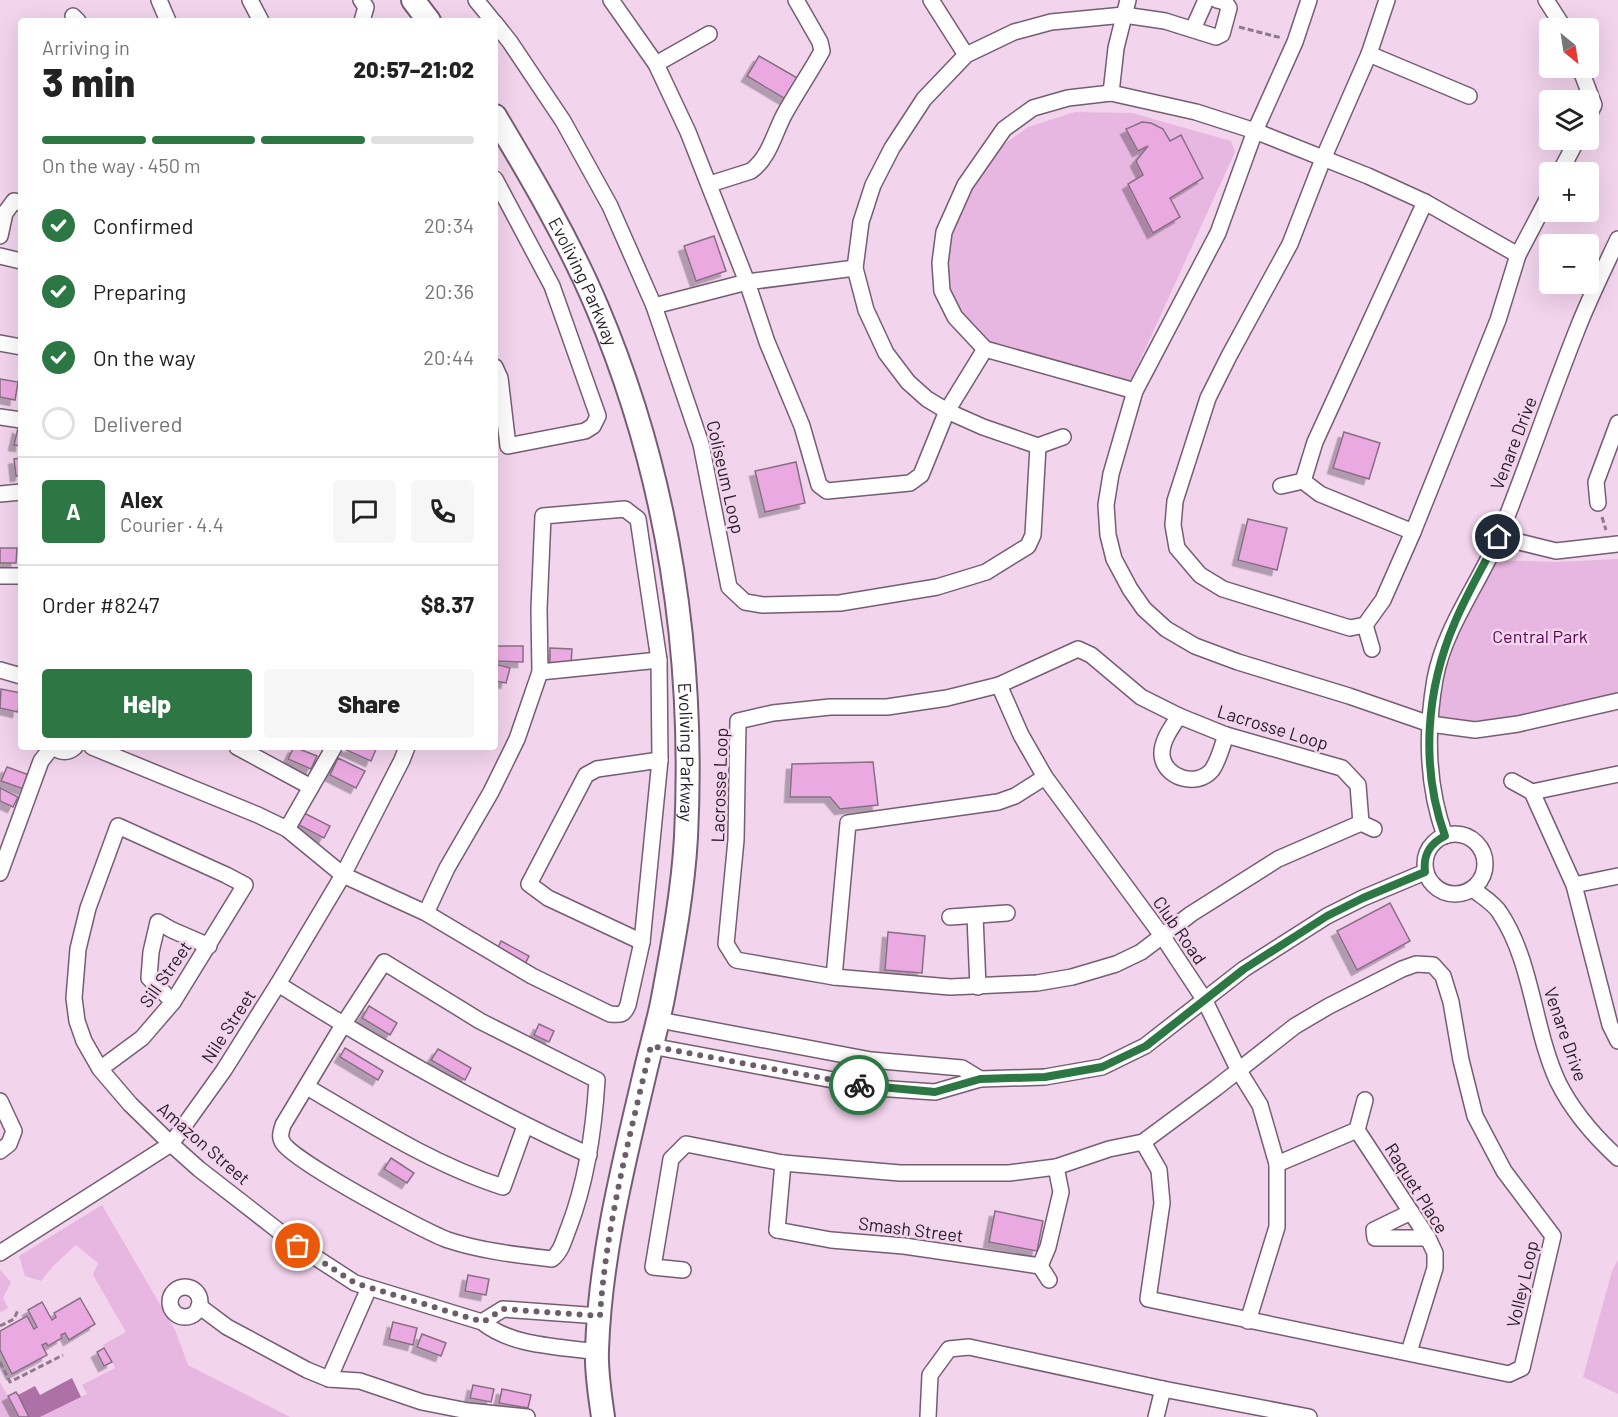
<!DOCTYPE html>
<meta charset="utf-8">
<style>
body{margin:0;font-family:Barlow,sans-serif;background:#f6f6f6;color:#222;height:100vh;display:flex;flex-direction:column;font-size:22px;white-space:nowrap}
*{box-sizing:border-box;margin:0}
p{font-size:20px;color:#767676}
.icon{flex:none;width:33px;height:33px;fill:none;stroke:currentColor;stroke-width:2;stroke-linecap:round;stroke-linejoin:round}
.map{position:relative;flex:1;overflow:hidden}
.details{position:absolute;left:18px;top:18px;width:480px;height:732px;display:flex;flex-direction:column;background:#fff;border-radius:6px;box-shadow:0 6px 24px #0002}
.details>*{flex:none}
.needle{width:39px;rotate:150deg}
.tools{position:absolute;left:1539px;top:18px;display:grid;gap:12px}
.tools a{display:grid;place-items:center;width:60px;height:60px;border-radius:6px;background:#fff;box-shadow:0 6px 24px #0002;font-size:30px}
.pin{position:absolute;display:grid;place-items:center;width:51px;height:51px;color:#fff;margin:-26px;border:3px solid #fff;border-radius:50%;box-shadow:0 2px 6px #0007}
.courier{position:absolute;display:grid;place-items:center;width:60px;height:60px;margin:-30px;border:4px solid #2d7744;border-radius:50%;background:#fff;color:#222;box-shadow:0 2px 8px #0007}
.head em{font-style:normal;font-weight:800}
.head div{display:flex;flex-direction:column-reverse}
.head{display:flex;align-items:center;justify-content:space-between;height:102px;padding:0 24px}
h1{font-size:39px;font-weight:800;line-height:45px}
.bar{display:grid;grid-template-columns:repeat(4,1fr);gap:9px 6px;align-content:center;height:72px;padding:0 24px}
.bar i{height:8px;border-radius:4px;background:#e0e0e0}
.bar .on{background:#2d7744}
.bar p{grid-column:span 4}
.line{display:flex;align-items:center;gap:15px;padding:0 24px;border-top:2px solid #e0e0e0}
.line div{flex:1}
.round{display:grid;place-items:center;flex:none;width:63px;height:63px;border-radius:6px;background:#f6f6f6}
ol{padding:0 24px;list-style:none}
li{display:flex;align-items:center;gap:18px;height:66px}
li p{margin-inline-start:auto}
li .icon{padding:6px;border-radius:50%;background:#2d7744;color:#fff;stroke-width:4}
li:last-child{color:#767676}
li i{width:33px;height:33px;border:3px solid #e0e0e0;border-radius:50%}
.button{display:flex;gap:12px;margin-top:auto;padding:12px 24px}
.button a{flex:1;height:69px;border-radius:6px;background:#2d7744;color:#fff;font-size:24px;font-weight:800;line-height:69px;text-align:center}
.button a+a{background:#f6f6f6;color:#222}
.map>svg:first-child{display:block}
</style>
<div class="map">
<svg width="1618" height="1417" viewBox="0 0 1618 1417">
<defs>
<filter id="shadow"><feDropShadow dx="-5.5" dy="5.5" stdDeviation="0" flood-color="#0004"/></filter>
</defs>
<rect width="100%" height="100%" fill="#f2d4ed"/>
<g fill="#e8b7e1">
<path d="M 1075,112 L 1132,113 L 1231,141 L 1235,152 L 1132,378 L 1126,383 L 987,346 L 959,314 L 947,289 L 946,263 L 950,230 L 966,194 L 999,148 L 1028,127 Z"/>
<path d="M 1618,559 L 1618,696 L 1515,718 L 1450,722 L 1438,715 L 1442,681 L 1462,626 L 1495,560 L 1557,562 Z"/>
<path d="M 102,1205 L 175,1330 L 188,1365 L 290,1417 L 40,1417 L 87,1394 L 82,1385 L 115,1368 L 103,1345 L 126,1332 L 93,1275 L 98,1263 L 76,1245 L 53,1266 L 41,1281 L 25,1276 L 19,1256 Z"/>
<path d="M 1618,1260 L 1618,1394 L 1583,1377 L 1612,1271 Z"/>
<path d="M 0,1270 L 11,1282 L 3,1298 L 8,1308 L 0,1313 Z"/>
<path d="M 0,1382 L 19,1417 L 0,1417 Z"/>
</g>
<path fill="#ae71a7" d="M 72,1378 L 81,1397 L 40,1417 L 29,1417 L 18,1395 L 35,1386 L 40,1395 Z"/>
<g fill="#eaa9e1" stroke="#886e84" stroke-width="1.5" filter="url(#shadow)">
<path d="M 759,56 L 799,79 L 787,100 L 747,76 Z"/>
<path d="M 1142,122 L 1151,123 L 1163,129 L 1170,141 L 1181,135 L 1203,178 L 1170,198 L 1180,217 L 1153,233 L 1128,184 L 1143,175 L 1136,161 L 1148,146 L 1138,151 L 1126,129 Z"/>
<path d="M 714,236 L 726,271 L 696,281 L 684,246 Z"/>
<path d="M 0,379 L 18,382 L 15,400 L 0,397 Z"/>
<path d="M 18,428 L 21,429 L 21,446 L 14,445 Z"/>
<path d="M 1344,432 L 1380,443 L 1369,479 L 1333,468 Z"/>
<path d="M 21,458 L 21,475 L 16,476 L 14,459 Z"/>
<path d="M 796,462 L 805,503 L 765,512 L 755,471 Z"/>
<path d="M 1248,519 L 1287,528 L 1277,570 L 1238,560 Z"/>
<path d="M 0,548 L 17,548 L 16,563 L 0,563 Z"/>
<path d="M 495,646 L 523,646 L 523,662 L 495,661 Z"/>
<path d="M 550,648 L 572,649 L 571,664 L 550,664 Z"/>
<path d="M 495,664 L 510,668 L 506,683 L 495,681 Z"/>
<path d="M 1,689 L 21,693 L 18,712 L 0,708 Z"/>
<path d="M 294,747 L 317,756 L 311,769 L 288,759 Z"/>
<path d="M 345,747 L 377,747 L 371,761 L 344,749 Z"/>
<path d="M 338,758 L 365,771 L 356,788 L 330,775 Z"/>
<path d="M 873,762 L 878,805 L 840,809 L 830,797 L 790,797 L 792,764 Z"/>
<path d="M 7,767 L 29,775 L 24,789 L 1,781 Z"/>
<path d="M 0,788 L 18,797 L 13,807 L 0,801 Z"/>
<path d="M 304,813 L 330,826 L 324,838 L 299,825 Z"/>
<path d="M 1390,903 L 1410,941 L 1357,970 L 1337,931 Z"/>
<path d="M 888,932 L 925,936 L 922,973 L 885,970 Z"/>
<path d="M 501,941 L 529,956 L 524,966 L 496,952 Z"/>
<path d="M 369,1006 L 397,1023 L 390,1035 L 362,1018 Z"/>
<path d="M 539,1024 L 554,1031 L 549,1042 L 534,1035 Z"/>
<path d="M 345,1048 L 383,1071 L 378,1080 L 340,1057 Z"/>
<path d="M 438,1049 L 471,1068 L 465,1080 L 431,1060 Z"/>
<path d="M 391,1158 L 414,1173 L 407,1183 L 384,1169 Z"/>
<path d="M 995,1211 L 1043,1221 L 1037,1251 L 989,1242 Z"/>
<path d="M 468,1275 L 489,1279 L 486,1295 L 465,1291 Z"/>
<path d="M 80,1298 L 95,1324 L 69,1340 L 65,1333 L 61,1335 L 62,1338 L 48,1346 L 46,1343 L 42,1345 L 47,1355 L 12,1374 L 0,1350 L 0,1331 L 27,1316 L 34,1329 L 37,1327 L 28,1310 L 42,1302 L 52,1320 L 56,1317 L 54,1313 Z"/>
<path d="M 393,1322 L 417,1328 L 413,1345 L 389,1339 Z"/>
<path d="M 422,1334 L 446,1343 L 441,1356 L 417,1347 Z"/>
<path d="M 104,1348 L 112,1362 L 104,1366 L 97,1352 Z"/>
<path d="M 473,1385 L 494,1389 L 491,1402 L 470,1398 Z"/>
<path d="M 502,1389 L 531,1395 L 528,1408 L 499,1403 Z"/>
<path d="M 16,1392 L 18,1395 L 29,1417 L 19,1417 L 8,1396 Z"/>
</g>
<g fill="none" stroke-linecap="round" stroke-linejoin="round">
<g stroke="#765d73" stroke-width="18">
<g id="street">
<path d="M 159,0 L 168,21"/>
<path d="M 250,0 L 261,21"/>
<path d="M 361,0 L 366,7 L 362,21"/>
<path d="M 476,0 L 493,21"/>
<path d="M 611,0 L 656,64 L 688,132 L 747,282 L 767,342 L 802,426 L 819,485 L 827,491 L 910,483 L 921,475 L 947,411 L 985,349"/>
<path d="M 931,0 L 966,55"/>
<path d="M 1309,0 L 1295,42 L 1255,131 L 1218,233 L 1135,391 L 1111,474 L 1106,505 L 1108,535 L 1114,559 L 1130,589 L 1144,609 L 1166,629 L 1195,646 L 1238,662 L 1349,696 L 1430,724 L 1475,730 L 1518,724 L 1618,701"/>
<path d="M 1387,0 L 1369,54 L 1323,159 L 1290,244 L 1229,356 L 1208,398 L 1175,501 L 1173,525 L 1177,548 L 1200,575 L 1223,589 L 1350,628 L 1365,625 L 1383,600 L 1413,532 L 1498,320 L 1518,255 L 1550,194"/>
<path d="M 1546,0 L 1564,28"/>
<path d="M 73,16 L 78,21"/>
<path d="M 495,23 L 510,42 L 563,121 L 610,206 L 654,306 L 701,444 L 729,587 L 745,602 L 763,605 L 840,603 L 937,587 L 986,572 L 1028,546 L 1033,535 L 1038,446"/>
<path d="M 1193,29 L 1206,0"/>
<path d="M 1369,54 L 1469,96"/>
<path d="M 656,64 L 709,34"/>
<path d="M 1580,68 L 1594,105 L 1588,117"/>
<path d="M 1111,93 L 1116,48 L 1128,0"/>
<path d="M 1560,172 L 1577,140"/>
<path d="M 495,179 L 552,286 L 598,416 L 593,426 L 585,431 L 508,446 L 500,378 L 495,367"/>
<path d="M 710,184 L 751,171 C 769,158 774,134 784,115 C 796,93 810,73 822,51 L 820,42 L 796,0"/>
<path d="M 0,236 L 5,213 L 14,201 L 21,203"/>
<path d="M 0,256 L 21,261"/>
<path d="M 654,306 L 747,282 L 855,268"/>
<path d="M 0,343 L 21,347"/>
<path d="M 1135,391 L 985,349 L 955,317 L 942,291 L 940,263 L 944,232 L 965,185 L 1004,129 L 1033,108 L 1068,98 L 1111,93 L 1196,112 L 1255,131 L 1368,176 L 1425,202 L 1518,255"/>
<path d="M 0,417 L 21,420"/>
<path d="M 1063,437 L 1038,446 L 983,427 L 947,411 L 927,399 L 908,382 L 886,353 L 866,310 L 855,268 L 861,222 L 873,185 L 892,148 L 924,99 L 966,55 L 1014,32 L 1051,22 L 1124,15 L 1165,21 L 1216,37 L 1222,34 L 1229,8 L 1225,2 L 1217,0"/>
<path d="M 1281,486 L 1303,481"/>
<path d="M 0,494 L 21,492"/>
<path d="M 1598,503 L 1596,482 L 1618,423"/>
<path d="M 1413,532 L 1320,494 L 1303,481 L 1315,442 L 1425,202"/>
<path d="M 1499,537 L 1556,551 L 1618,544"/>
<path d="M 0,576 L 21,576"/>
<path d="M 1365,625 L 1372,649"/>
<path d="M 1078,649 L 1091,655 L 1141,697 L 1179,716 L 1226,735 L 1342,768 L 1358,785 L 1361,823 L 1278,859 L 1191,914 L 1141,952 L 1116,964 L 1072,977 L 1037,983 L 950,987 L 834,977 L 736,960 L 726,944 L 736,840 L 738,721 L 773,713 L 830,707 L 887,707 L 947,698 L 999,685 Z"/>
<path d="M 0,670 L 21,676"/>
<path d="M 540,672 L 659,660"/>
<path d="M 999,685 L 1021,735 L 1045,777 L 1163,937 L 1204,999 L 1239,1071 L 1260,1105 L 1277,1164 L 1277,1227 L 1248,1321"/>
<path d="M 1179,716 C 1172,727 1161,741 1162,755 C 1164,778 1197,788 1212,770 C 1219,760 1222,746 1226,735"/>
<path d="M 54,747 C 61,753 68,753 75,747"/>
<path d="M 92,747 L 258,815 L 287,829 L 343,875 L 426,913 L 532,976 L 610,1014 C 621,1015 624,1015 628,1005 L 642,942 L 660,760 L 659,660 L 638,519 L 625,509 L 543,516 L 539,609 L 540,672 L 517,739 L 491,792 L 447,868 L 426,913"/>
<path d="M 237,747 L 311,787"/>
<path d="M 1512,781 L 1532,792 L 1574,885 L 1610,1025 L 1618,1041"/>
<path d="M 1532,792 L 1618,774"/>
<path d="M 1361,823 L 1374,829"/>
<path d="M 287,829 L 334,747"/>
<circle cx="1455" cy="864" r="30"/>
<path d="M 1445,836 C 1427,786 1426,731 1435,679 C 1445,626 1480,583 1500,534 C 1527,467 1550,398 1577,330 C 1589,299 1604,269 1618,239"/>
<path d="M 0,873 L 41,761 L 52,747"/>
<path d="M 1574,885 L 1618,876"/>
<path d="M 1473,889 C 1481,896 1494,903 1500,913 C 1533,963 1533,1028 1558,1082 C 1572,1110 1595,1137 1618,1158"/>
<path d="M 975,916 L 978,987"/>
<path d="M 950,917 L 1007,913"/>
<path d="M 642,942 L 548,898 L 529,884 L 586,775 L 597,769 L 660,760"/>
<path d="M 384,962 L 480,1021 L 597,1080 C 594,1130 587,1180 569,1227 C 564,1239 562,1251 552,1259 C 517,1255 481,1251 448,1240 C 423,1231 295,1162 283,1143 C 279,1137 281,1132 283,1125 L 343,1025 Z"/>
<path d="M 834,977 L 848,823 L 998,802 L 1015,796 L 1045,777"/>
<path d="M 278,984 C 378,1047 481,1106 589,1155"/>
<path d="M 173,1002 L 149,978 L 151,952 L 158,922 L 172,930 L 209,946"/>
<path d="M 659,1020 L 871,1060 L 962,1068 L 980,1079"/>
<path d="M 651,1046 L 876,1088 L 935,1092 L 980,1079 L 1045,1077 L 1102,1067 L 1145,1046 L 1244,969 L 1327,916 L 1363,898 L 1425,872"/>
<path d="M 100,1069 L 142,1038 L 173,1002 L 245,885 L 226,875 L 118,826 L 88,908 L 78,949 L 74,998 L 77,1021 L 84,1041 L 100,1069 L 130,1104 L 171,1144 L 199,1169 L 298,1246 L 355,1283 L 482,1322 C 513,1347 559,1346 596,1352"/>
<path d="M 307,1087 C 370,1124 434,1165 503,1187 L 525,1126"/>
<path d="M 0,1101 L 14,1131 L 9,1144 L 0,1151"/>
<path d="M 1357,1130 L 1365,1100"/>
<path d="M 1277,1164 L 1357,1130 L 1428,1238 L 1435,1253 L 1435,1268 L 1409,1352"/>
<path d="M 1411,1212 L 1374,1230 L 1375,1238 L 1428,1238"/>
<path d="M 777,1230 L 831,1240 L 904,1246 L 1040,1266"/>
<path d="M 777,1230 L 783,1163"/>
<path d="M 0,1253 L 171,1144 L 224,1070 L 278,984 L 343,875 L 402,760 L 407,747"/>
<path d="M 1040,1266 L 1048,1247 L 1061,1192 L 1056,1167"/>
<path d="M 1040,1266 L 1049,1280"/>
<path d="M 683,1270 L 653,1267 L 671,1159 L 686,1144 L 783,1163 L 900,1173 L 1009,1173 L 1056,1167 L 1109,1149 L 1143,1142 L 1216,1088 L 1295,1026 L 1329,1006 L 1402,969 L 1416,964 L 1433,965 L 1443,976 L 1451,1002 L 1461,1060 L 1475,1116 L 1504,1171 L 1553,1236 L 1522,1368 L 1509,1374 L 1148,1299 L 1162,1203 L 1159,1170 L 1143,1142"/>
<circle cx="185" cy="1302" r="15"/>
<path d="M 199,1306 L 227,1327 L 307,1370 L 329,1379 L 360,1381 L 422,1402 L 468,1411 L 527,1417"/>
<path d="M 482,1322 L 503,1309 L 600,1316"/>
<path d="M 329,1379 L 369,1288"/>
<path d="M 928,1417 L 930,1375 L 949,1349 L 969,1347 L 1163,1389 L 1309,1417"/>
<path d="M 1156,1417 L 1163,1389"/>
</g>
</g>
<g stroke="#765d73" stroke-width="26">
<g id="secondary">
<path d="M 413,0 L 429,21"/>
<path id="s1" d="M 495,116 C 532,178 569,241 597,307 C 669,477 695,653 686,837 C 683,891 673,944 663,998 C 658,1024 650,1050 644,1077 C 623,1166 600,1257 597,1350 C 596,1372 600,1395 603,1417"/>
</g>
</g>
<g stroke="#8f7a8b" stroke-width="3" stroke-dasharray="6 3" stroke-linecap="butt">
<path d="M 1239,27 L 1282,38"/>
<path d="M 1602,517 L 1606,530"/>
<path d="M 0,1326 L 14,1319 L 18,1310"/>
<path d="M 0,1362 L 10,1382 L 63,1355"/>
</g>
<use href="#street" stroke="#fff" stroke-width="15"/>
<use href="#secondary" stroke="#fff" stroke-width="22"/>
</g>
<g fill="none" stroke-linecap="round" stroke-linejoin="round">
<path stroke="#6d5c6a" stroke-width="6" stroke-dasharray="0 10.8" d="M 298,1246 L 355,1283 L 483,1322 L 503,1309 L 600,1316 C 606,1225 630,1135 651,1046 L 859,1085"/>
<path stroke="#2d7744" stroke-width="8" d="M 859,1085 L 935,1092 L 980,1079 L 1045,1077 L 1102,1067 L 1146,1046 L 1244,969 L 1327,916 L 1363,898 L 1425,872 C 1423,855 1429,844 1445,836 C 1420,767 1426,689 1455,622 C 1467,593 1484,565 1498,537"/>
</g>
<g text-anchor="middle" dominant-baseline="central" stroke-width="5" stroke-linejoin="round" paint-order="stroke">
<g font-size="18" fill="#251b24" stroke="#f2d4ed">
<text stroke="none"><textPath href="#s1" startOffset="188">Evoliving Parkway</textPath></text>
<text transform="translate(1513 443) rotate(-69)">Venare Drive</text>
<text transform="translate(726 477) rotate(77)">Coliseum Loop</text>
<text transform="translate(1273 727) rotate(17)">Lacrosse Loop</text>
<text stroke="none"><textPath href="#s1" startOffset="674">Evoliving Parkway</textPath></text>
<text transform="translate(719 785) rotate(-88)">Lacrosse Loop</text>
<text transform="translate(1180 930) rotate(55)">Club Road</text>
<text transform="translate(165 974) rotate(-55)">Sill Street</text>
<text transform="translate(228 1026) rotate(-57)">Nile Street</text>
<text transform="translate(1566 1034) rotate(71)">Venare Drive</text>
<text transform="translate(204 1143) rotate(41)">Amazon Street</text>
<text transform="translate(1417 1188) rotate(58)">Raquet Place</text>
<text transform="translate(911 1229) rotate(7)">Smash Street</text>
<text transform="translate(1522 1284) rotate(-77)">Volley Loop</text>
</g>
<g font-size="18" fill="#560851" stroke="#f2d4ed">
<text x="1540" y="636">Central Park</text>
</g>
</g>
</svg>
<div class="tools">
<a><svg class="needle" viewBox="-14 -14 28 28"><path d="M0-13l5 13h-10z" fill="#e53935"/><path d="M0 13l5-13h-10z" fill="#767676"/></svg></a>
<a><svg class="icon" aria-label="layers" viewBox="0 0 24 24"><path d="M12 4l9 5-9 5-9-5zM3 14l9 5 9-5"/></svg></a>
<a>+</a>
<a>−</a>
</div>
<div class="pin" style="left:298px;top:1246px;background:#ea580c"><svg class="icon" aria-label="bag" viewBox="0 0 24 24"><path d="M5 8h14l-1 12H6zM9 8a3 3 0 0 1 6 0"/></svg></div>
<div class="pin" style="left:1498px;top:537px;background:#1f2937"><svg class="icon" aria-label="home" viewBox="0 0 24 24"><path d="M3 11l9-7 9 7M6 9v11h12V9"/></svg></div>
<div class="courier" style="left:859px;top:1085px"><svg class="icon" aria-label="bike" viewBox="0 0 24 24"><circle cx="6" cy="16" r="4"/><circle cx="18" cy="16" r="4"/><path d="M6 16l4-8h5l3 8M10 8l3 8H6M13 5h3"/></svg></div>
<section class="details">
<div class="head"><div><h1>3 min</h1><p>Arriving in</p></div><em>20:57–21:02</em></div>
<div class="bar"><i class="on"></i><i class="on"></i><i class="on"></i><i></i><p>On the way · 450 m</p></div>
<ol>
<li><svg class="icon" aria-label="check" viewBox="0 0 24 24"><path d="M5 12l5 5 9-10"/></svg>Confirmed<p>20:34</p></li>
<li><svg class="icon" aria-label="check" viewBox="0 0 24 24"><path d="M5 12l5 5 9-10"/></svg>Preparing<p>20:36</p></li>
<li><svg class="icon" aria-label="check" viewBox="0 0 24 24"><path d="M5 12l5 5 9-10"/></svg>On the way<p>20:44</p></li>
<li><i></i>Delivered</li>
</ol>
<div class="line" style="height:108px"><b class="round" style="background:#2d7744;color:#fff">A</b><div><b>Alex</b><p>Courier · 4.4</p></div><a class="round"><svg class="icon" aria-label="chat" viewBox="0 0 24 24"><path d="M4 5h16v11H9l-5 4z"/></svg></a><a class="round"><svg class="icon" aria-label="phone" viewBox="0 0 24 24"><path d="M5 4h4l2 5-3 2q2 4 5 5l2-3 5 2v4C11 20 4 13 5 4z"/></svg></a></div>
<div class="line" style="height:78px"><div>Order #8247</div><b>$8.37</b></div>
<div class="button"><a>Help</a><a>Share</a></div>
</section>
</div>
